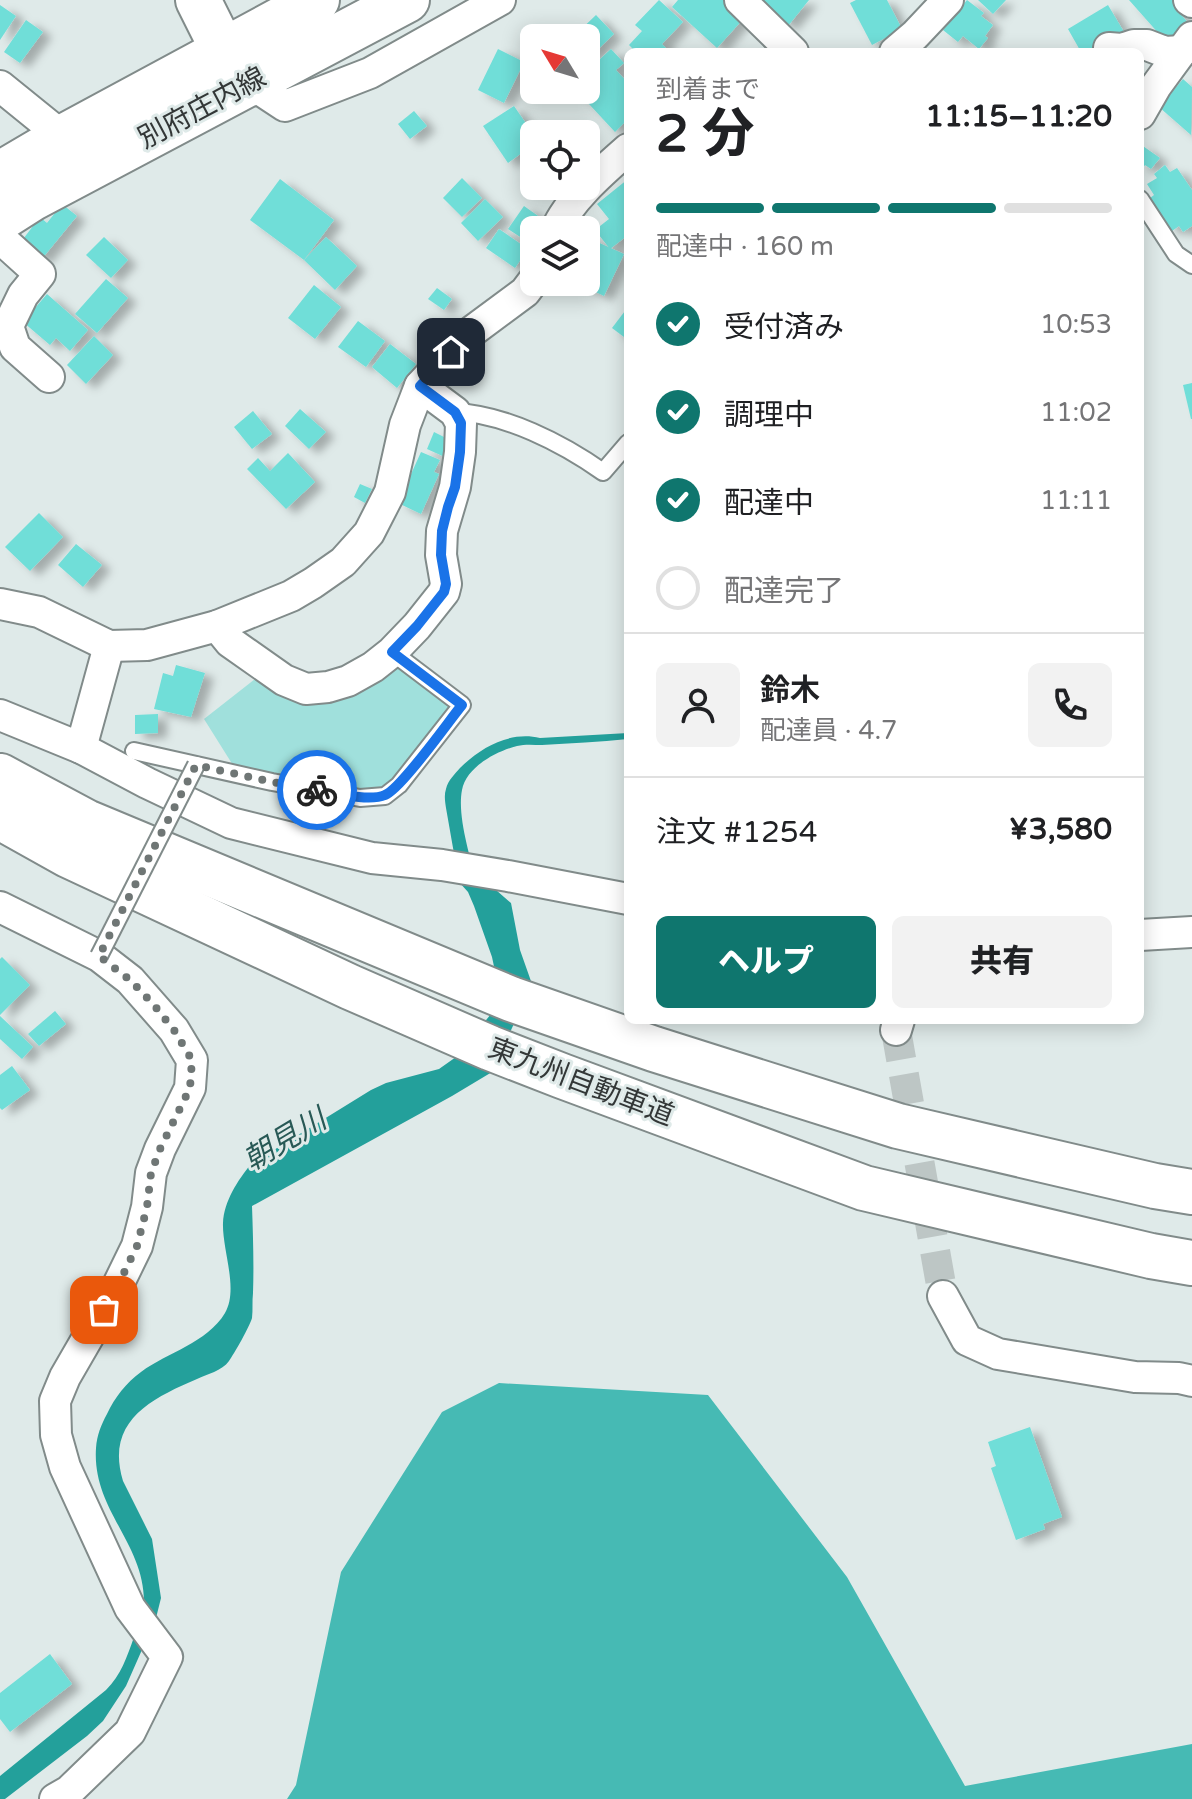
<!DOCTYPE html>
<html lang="ja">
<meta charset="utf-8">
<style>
body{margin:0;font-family:"Varela Round","Noto Sans JP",sans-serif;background:#f2f2f2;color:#202124;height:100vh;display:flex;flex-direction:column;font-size:30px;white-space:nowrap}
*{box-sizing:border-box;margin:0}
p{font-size:26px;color:#757577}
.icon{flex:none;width:44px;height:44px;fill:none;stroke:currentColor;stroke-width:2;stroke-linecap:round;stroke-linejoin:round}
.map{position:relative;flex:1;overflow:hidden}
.details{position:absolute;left:624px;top:48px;width:520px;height:976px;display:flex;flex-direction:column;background:#fff;border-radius:12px;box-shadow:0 4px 20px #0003}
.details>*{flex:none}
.needle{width:52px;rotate:308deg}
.buttons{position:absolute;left:520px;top:24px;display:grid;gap:16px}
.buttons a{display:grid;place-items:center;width:80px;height:80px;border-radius:12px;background:#fff;box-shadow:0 4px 20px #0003;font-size:40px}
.pin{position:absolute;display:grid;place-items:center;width:68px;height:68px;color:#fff;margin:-34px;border-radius:16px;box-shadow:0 4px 12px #0006}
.courier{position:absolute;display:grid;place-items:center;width:80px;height:80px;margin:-40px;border:6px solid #1a73e8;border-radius:50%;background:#fff;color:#222;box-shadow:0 2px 10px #0007}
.summary em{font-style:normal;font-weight:800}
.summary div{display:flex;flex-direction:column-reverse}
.summary{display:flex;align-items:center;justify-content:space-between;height:136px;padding:0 32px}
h1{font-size:52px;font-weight:800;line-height:60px}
.bar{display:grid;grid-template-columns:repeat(4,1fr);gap:12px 8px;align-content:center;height:96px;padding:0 32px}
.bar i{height:10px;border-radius:6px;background:#e0e0e0}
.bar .active{background:#0f766e}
.bar p{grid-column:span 4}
.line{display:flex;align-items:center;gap:20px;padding:0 32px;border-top:2px solid #e0e0e0}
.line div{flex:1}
.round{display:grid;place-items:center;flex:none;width:84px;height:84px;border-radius:12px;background:#f2f2f2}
ol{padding:0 32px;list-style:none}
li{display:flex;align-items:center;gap:24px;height:88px}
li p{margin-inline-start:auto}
li .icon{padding:8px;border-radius:50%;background:#0f766e;color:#fff;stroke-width:4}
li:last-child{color:#757577}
li i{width:44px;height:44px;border:4px solid #e0e0e0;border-radius:50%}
.action{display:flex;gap:16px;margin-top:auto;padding:16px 32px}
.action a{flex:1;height:92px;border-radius:12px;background:#0f766e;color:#fff;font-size:32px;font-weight:800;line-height:92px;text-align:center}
.action a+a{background:#f2f2f2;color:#202124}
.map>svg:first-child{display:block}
</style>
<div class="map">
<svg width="1192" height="1799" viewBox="0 0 1192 1799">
<defs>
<filter id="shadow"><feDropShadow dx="9" dy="5" stdDeviation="4" flood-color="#0004"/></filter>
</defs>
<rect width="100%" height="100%" fill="#dfeae9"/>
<path fill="#a0e0dc" d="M 392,663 L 454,704 L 388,787 L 376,792 L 236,770 L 204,719 L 264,672 L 284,685 Z"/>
<path fill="#46bab4" d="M 499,1383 L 708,1395 L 847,1577 L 965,1786 L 1192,1744 L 1192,1799 L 287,1799 L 296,1785 L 341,1572 L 442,1412 Z"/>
<path fill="#23a09b" d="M 628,733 L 628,739 C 600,742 570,743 542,745 C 534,745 525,744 517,746 C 497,751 466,767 462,790 C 457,816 470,855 476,882 L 496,890 L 511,903 L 520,950 L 532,984 L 492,1072 L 452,1096 L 252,1206 C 253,1235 254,1264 253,1293 C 252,1301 253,1310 252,1318 C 250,1326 234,1354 229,1361 C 222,1371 207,1374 197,1379 C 150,1399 105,1422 123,1481 L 152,1539 L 161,1598 L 156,1618 L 126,1686 L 103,1721 L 87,1736 L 5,1799 L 0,1799 L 0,1776 L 106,1690 C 121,1675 127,1657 134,1637 C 137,1626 144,1614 144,1602 C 144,1542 92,1510 96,1448 C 97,1435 101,1425 107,1414 C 115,1397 126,1383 141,1372 C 168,1352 207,1343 225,1313 C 239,1289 222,1250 223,1223 C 224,1201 238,1180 251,1164 L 371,1090 L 386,1083 L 439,1069 L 456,1057 L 491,1014 L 496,976 L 492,957 L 474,906 L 468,892 L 459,882 L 446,808 C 445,801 444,795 446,789 C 448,780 455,774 460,768 C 481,747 510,731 540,738 Z"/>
<g fill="#6fded8" filter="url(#shadow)">
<path d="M 659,0 L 683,22 L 662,44 L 670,52 L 636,52 L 629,45 L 642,31 L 635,25 Z"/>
<path d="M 678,0 L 726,0 L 745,17 L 717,48 L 672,7 Z"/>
<path d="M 756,0 L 809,0 L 788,26 Z"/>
<path d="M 856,0 L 887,0 L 902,29 L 872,45 L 850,3 Z"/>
<path d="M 967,0 L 984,13 L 981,16 L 993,25 L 985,36 L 988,38 L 979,49 L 963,36 L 958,42 L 943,30 Z"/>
<path d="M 978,0 L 1006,0 L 993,14 Z"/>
<path d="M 1129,0 L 1174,0 L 1179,6 L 1176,9 L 1190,25 L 1168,44 Z"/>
<path d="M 0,5 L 16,16 L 0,40 Z"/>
<path d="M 1108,5 L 1124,32 L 1091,52 L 1081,52 L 1068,29 Z"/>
<path d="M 596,15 L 614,34 L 589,58 L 586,55 L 586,38 L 572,38 Z"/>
<path d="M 26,20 L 43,32 L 20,63 L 4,52 Z"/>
<path d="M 498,49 L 524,62 L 504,103 L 478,90 Z"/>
<path d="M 611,49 L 624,63 L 616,70 L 628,83 L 628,119 L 615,132 L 576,90 L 586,90 L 586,72 Z"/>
<path d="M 1183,79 L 1192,87 L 1191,135 L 1159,107 Z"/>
<path d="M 514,106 L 534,135 L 534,144 L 508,163 L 483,126 Z"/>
<path d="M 414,111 L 427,126 L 410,139 L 398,124 Z"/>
<path d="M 1140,144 L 1160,158 L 1151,169 L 1145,165 L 1142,170 L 1140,168 Z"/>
<path d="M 1165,165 L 1170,172 L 1177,168 L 1192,190 L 1192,226 L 1183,232 L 1179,226 L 1172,231 L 1150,198 L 1154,195 L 1147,184 L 1157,178 L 1154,174 Z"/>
<path d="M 462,178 L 482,198 L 462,217 L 443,198 Z"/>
<path d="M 280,179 L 334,220 L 304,260 L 250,220 Z"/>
<path d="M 628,179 L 628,226 L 624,229 L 628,235 L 610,249 L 595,230 L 609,219 L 597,204 Z"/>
<path d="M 485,199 L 503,217 L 478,241 L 461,223 Z"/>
<path d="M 62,204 L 77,216 L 41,260 L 20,243 L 40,217 L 47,223 Z"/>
<path d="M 524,206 L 548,223 L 544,230 L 534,230 L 534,246 L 508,229 Z"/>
<path d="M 499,229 L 528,249 L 515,268 L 486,248 Z"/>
<path d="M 104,237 L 128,260 L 111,278 L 86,255 Z"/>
<path d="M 326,237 L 357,266 L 335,290 L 304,260 Z"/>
<path d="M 586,237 L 624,254 L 604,296 L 575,282 L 586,282 Z"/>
<path d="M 106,279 L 128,298 L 97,333 L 75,314 Z"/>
<path d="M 314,285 L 341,307 L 315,339 L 288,318 Z"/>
<path d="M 437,288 L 452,299 L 444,310 L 428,299 Z"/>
<path d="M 47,294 L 88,330 L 70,351 L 56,338 L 50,345 L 23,322 Z"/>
<path d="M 628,307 L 628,340 L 612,328 Z"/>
<path d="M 358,321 L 385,341 L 366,367 L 338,347 Z"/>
<path d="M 94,336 L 113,355 L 86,384 L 67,365 Z"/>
<path d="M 390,344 L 416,364 L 397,388 L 372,367 Z"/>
<path d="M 1192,383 L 1192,419 L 1191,419 L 1183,385 Z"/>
<path d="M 300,409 L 326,432 L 309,449 L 285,426 Z"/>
<path d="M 253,411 L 272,434 L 252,449 L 234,427 Z"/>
<path d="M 434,432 L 454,442 L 447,458 L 427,449 Z"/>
<path d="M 421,452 L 440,460 L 434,472 L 439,474 L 421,514 L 398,503 Z"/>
<path d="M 288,453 L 315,482 L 286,509 L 247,469 L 258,458 L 270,471 Z"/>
<path d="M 360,484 L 372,489 L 365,503 L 354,497 Z"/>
<path d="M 39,513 L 63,537 L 30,571 L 5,547 Z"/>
<path d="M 76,544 L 102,565 L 83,587 L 58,565 Z"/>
<path d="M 176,665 L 205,673 L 191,717 L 154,709 L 163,673 L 173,676 Z"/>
<path d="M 158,714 L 158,733 L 135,734 L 135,715 Z"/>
<path d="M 2,957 L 30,985 L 0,1015 L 0,959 Z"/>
<path d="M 55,1011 L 66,1024 L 39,1046 L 28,1034 Z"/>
<path d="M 0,1016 L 33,1047 L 22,1059 L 0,1039 Z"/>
<path d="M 12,1066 L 30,1090 L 2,1110 L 0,1108 L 0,1075 Z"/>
<path d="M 1030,1427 L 1062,1517 L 1043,1524 L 1045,1529 L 1016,1540 L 991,1468 L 996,1466 L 988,1442 Z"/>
<path d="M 50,1654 L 72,1684 L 10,1732 L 0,1719 L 0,1693 Z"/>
</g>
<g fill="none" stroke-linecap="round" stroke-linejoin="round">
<path stroke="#bdc6c5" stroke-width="30" stroke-dasharray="30 15" stroke-linecap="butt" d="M 896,1030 L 943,1296"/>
<g stroke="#818b8a" stroke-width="20">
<g id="lane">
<path d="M 1140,199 L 1176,254 L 1192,265"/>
<path d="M 455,412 C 505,414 562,443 603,472 L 628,443"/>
<path d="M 134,751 L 272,782 L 360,798 L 385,796 L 399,785 L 462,705 L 392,652"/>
</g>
</g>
<g stroke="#818b8a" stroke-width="34">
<g id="street">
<path d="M 740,0 L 793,52"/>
<path d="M 1189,0 L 1192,2"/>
<path d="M 1109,48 L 1122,49 L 1134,45 L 1147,45 L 1165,52 L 1182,51"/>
<path d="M 895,52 L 915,35 L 948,0"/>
<path d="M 250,83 L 285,106 L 370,73 L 500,0"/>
<path d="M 0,86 L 63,137"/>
<path d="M 1140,114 L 1156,86 L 1192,37"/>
<path d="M 556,230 C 569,200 603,171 628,149"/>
<path d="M 0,238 L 40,274 L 23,295 L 8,326 L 15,347 L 49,377"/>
<path d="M 0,604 L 39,612 L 109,646 L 147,645 L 217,626 L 291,596 L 313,583 L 343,562 L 369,533 L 390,492 L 405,425 L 420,386 L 467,335 L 525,292 L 534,280"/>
<path d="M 217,626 L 230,642 L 284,680 L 306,689 L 328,687 L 348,681 L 373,667 L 392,652 L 417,626 L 444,592 L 446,584 L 441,555 L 442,531 L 455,487 L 460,452 L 461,423 L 455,412 L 420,386"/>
<path d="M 0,715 L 81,748 L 147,783 L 231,823 L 372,858 L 442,865 L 508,876 L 628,899"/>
<path d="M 81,748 L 109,646"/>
<path d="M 0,907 L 99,956 L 130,980 L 174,1030 L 192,1060 L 190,1088 L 160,1149 L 151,1173 L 147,1207 L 137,1246 L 117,1287 L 65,1377 L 55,1401 L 56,1435 L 65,1467 L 130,1608 L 167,1657 L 130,1732 L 69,1791 L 55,1799"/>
<path d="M 1140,935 L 1192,932"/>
<path d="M 896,1030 L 899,1020"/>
<path d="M 943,1296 L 967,1340 L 998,1354 L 1135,1377 L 1179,1378 L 1192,1381"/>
</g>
</g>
<g stroke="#818b8a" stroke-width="48">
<path id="secondary" d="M 198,0 L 223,50 L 247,79"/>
</g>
<g stroke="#818b8a" stroke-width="48">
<g id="primary">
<path d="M 0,174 L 63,137 L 317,0"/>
<path d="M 0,219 L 33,198 L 407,0"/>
</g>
</g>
<g stroke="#818b8a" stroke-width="48">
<g id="highway">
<path d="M 0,776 L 86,822 L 511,999 L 654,1049 L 898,1126 L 1155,1186 L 1192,1192"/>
<path d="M 0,817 L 68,855 L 350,987 L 490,1048 L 562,1076 L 864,1188 L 1151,1256 L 1192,1263"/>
</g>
</g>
<use href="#lane" stroke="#fff" stroke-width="16"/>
<use href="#street" stroke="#fff" stroke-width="30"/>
<use href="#secondary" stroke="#fff" stroke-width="44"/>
<use href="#primary" stroke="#fff" stroke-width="44"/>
<use href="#highway" stroke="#fff" stroke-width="44"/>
<g stroke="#818b8a" stroke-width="20" stroke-linecap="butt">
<path id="lane-bridge" d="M 99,956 L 196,765"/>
</g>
<use href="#lane-bridge" stroke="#fff" stroke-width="16"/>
</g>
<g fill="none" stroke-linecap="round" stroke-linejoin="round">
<path stroke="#6f7675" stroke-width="8" stroke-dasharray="0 14.4" d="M 104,1310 L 117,1287 L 137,1246 L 147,1207 L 151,1173 L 160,1149 L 190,1088 L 192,1060 L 174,1030 L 154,1005 L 130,980 L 99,956 L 196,765 L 272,782 L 317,790"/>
<path stroke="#1a73e8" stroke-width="10" d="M 317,790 C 335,793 369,802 385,795 C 401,789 448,722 462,705 L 392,652 L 417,626 L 444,592 L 446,584 L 441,555 L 442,531 L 448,507 L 455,487 L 460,452 L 461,423 L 455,412 L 420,386 L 451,352"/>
</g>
<g text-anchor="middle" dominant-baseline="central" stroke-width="6" stroke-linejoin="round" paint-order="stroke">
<g font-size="28" fill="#333737" stroke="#dfeae9">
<text transform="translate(202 108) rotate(-28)">別府庄内線</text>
<text transform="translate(581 1082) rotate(21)">東九州自動車道</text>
</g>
<g font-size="30" font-style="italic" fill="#285956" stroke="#dfeae9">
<text transform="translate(285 1140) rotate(-31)">朝見川</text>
</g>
</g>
</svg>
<div class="buttons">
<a><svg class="needle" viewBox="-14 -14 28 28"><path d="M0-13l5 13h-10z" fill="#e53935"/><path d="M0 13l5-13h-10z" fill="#757577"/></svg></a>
<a><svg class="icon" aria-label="locate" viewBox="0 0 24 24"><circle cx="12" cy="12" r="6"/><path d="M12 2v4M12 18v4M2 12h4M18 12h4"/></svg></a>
<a><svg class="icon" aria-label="layers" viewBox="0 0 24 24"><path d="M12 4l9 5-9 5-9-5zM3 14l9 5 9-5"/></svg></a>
</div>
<div class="pin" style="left:104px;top:1310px;background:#ea580c"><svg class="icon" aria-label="bag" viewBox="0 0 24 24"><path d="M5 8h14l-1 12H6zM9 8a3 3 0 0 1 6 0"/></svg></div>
<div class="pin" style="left:451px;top:352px;background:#1f2937"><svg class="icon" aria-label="home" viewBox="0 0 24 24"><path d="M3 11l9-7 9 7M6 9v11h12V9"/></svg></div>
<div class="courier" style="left:317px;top:790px"><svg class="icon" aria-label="bike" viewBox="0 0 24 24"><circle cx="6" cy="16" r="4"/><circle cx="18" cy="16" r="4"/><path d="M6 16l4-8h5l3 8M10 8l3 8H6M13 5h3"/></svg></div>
<section class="details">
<div class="summary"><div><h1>2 分</h1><p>到着まで</p></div><em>11:15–11:20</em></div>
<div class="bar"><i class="active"></i><i class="active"></i><i class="active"></i><i></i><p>配達中 · 160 m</p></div>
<ol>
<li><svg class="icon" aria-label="check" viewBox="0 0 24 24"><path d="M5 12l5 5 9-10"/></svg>受付済み<p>10:53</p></li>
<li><svg class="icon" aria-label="check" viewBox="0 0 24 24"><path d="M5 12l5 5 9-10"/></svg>調理中<p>11:02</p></li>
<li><svg class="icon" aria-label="check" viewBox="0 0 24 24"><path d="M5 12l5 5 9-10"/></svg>配達中<p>11:11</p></li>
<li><i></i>配達完了</li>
</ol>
<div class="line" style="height:144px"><a class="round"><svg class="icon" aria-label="person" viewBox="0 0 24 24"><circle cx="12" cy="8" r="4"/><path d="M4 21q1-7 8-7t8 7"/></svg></a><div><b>鈴木</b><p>配達員 · 4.7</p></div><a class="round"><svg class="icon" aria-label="phone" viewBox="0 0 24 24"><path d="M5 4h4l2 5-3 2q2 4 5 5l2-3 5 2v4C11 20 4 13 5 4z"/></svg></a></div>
<div class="line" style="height:104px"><div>注文 #1254</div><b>¥3,580</b></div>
<div class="action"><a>ヘルプ</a><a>共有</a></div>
</section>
</div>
